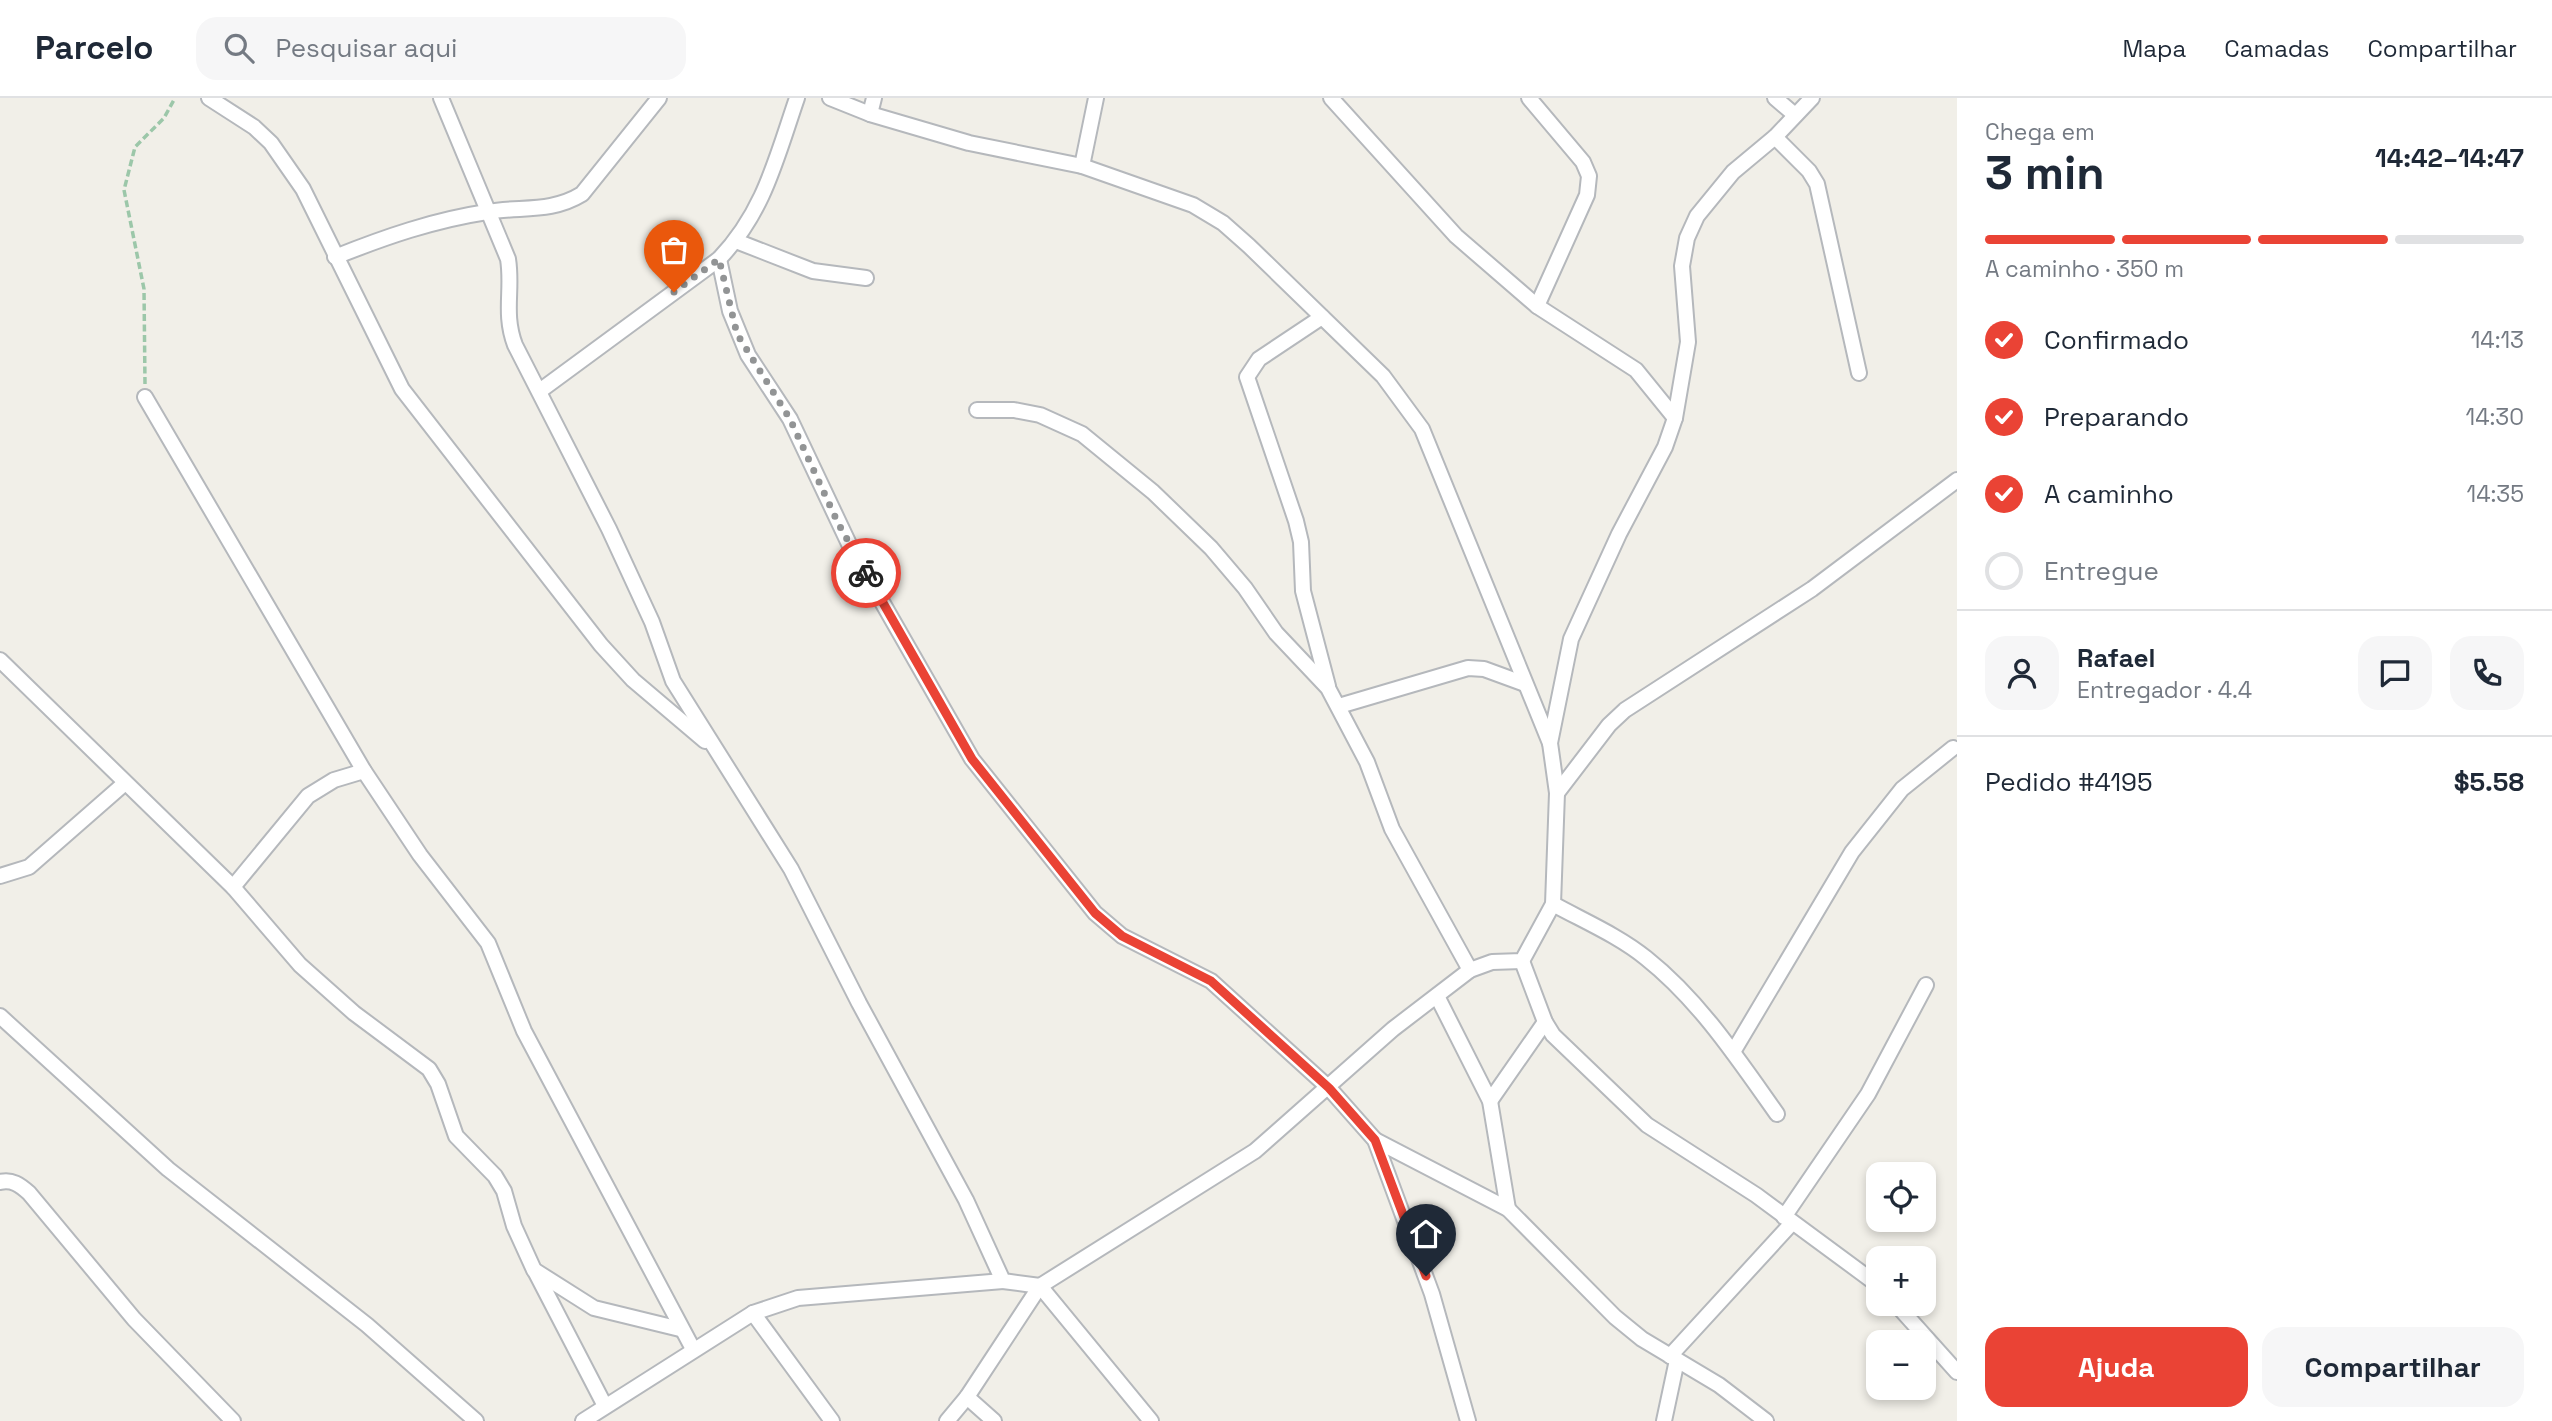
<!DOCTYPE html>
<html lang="pt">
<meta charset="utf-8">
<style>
body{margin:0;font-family:"Space Grotesk",sans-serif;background:#f6f6f7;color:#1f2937;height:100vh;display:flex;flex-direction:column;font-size:26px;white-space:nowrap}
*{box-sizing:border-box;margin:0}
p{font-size:23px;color:#747a83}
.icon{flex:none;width:38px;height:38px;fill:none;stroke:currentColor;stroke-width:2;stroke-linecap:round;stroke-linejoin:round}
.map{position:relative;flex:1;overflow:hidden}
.panel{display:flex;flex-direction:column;background:#fff;width:595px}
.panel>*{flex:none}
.buttons{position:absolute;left:1866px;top:1064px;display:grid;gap:14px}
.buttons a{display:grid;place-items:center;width:70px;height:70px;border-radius:14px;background:#fff;box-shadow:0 4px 10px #0003;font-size:35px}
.pin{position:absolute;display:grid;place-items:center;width:60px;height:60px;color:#fff;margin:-72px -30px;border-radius:50% 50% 50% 0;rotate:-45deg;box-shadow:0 0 7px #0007}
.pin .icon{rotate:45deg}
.courier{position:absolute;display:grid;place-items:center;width:70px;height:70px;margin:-35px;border:5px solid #ea4335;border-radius:50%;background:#fff;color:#222;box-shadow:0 2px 9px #0007}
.head em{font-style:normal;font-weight:700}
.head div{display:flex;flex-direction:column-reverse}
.head{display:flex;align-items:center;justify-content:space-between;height:119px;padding:0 28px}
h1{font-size:46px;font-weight:700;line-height:52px}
.bar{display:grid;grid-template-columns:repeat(4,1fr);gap:10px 7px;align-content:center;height:84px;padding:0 28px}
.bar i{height:9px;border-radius:5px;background:#e0e1e3}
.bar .active{background:#ea4335}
.bar p{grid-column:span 4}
.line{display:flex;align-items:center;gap:18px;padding:0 28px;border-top:2px solid #e0e1e3}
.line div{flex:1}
.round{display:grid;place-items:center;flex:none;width:74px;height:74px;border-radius:21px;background:#f6f6f7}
ol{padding:0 28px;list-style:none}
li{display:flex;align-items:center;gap:21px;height:77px}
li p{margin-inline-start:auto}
li .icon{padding:7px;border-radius:50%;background:#ea4335;color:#fff;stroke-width:4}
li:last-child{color:#747a83}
li i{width:38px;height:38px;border:4px solid #e0e1e3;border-radius:50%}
.button{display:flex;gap:14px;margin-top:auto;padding:14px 28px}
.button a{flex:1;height:80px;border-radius:21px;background:#ea4335;color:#fff;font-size:28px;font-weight:700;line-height:80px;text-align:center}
.button a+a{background:#f6f6f7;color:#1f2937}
header{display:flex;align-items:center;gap:42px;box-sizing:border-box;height:98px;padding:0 35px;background:#fff;border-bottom:2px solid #e0e1e3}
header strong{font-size:33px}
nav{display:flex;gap:38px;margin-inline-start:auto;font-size:24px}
.search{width:490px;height:63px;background:#f6f6f7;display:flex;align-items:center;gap:18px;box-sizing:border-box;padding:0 24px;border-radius:21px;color:#747a83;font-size:26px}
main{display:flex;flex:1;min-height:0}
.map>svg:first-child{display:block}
</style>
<header>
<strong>Parcelo</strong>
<div class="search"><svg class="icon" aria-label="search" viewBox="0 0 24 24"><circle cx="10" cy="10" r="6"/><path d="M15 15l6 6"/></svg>Pesquisar aqui</div>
<nav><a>Mapa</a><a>Camadas</a><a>Compartilhar</a></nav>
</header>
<main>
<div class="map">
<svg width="1957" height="1323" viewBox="0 0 1957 1323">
<rect width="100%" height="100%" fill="#f1efe8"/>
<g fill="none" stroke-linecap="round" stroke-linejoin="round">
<g stroke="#b5b8bc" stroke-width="18">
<g id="street">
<path d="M 209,0 L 254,29 L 271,45 L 303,91 L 402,291 L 601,547 L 633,582 L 705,643"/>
<path d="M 441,0 L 508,161 C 513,192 503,215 515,247 L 609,431 L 652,524 L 673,583 L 791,771 L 859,905 L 966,1102 L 1003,1183 L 1040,1188 L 1151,1323"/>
<path d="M 830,0 L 870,16 L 969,45 L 1082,68 L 1193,107 L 1223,125 L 1249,148 L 1383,278 L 1422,331 L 1550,645"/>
<path d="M 1331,0 L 1456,138 L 1537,208 L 1636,272 L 1675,320"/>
<path d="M 1529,0 L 1583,64 L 1589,78 L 1587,97 L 1537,208"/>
<path d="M 1775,0 L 1795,17"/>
<path d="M 870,16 L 874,0"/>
<path d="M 1775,39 L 1809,73 L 1817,86 L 1859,275"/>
<path d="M 1082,68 L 1096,0"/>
<path d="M 736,143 L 813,173 L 866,180"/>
<path d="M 335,159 C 385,139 434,122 487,114 C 521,108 551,115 582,96 L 659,0"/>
<path d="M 719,161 L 730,213 L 748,257 L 790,321 L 850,448 L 972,661 L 1095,815 L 1122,838 L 1211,883 L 1329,990 L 1375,1042 L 1432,1196 L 1468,1323"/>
<path d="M 1322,219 L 1259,261 L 1247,279 L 1296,423 L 1301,444 L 1303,493 L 1328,588"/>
<path d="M 541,292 L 719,161 C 764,114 776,61 797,0"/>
<path d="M 145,299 L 364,673 L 420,757 L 488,845 L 524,933 L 693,1251"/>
<path d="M 977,312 L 1014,312 L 1040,317 L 1082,336 L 1153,394 L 1211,450 L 1245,490 L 1276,535 L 1328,590 L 1367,664 L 1392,731 L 1470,872"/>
<path d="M 0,562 L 233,789 L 300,867 L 354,915 L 429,971 L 438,986 L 456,1038 L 495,1078 L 504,1093 L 514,1128 L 534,1172 L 594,1210 L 680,1231"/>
<path d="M 1339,608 L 1468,570 L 1484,571 L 1525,586"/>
<path d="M 1557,695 L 1609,627 L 1625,612 L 1812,491 L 1957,382"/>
<path d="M 0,778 L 29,769 L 125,685"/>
<path d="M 233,789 L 308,698 L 334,682 L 364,673"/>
<path d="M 1553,806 C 1584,823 1619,838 1646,860 C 1699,902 1738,961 1777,1016"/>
<path d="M 1522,863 L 1545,924 L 1553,937 L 1647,1027 L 1756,1097 L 1878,1187"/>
<path d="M 1437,898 L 1490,1003 L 1508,1111"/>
<path d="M 0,918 L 168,1071 L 367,1227 L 476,1323"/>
<path d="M 1733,954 L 1852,754 L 1902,691 L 1953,650"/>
<path d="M 1490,1003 L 1545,924"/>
<path d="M 1375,1042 L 1508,1111 L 1615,1219 L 1642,1241 L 1719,1287 L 1766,1323"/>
<path d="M 0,1084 C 12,1081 20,1087 29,1095 L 134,1221 L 233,1323"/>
<path d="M 1784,1119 L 1868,996 L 1926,887"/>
<path d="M 535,1173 L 605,1308"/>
<path d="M 1896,1206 L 1957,1274"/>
<path d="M 753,1215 L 832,1323"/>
<path d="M 1670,1258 L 1792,1125"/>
<path d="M 967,1299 L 994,1323"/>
<path d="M 583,1323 L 753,1215 L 798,1200 L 1003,1183"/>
<path d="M 947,1323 L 967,1299 L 1040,1188 L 1255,1053 L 1393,931 L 1470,872 L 1492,864 L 1522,863 L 1553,806 L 1557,695 L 1550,645 L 1571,541 L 1619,436 L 1665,349 L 1675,320 L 1688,244 L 1682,168 L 1687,140 L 1697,118 L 1733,74 L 1775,39 L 1812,0"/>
<path d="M 1664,1323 L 1677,1262"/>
</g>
</g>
<path stroke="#9cc7a9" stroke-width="3.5" stroke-dasharray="7 3.5" stroke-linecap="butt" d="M 145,286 L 144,191 L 124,92 L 135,49 L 164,20 L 175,0"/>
<use href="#street" stroke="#fff" stroke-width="14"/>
</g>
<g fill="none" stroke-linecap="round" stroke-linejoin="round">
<path stroke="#929495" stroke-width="7" stroke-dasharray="0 12.6" d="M 674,194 L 719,161 L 737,236 L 790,321 L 838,425 L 866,475"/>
<path stroke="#ea4335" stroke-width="9" d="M 866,475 L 972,661 L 1095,815 L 1122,838 L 1211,883 L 1329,990 L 1375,1042 L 1426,1178"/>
</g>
</svg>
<div class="buttons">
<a><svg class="icon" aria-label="locate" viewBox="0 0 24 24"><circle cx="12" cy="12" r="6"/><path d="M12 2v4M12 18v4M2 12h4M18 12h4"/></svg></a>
<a>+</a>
<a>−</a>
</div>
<div class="pin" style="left:674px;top:194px;background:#ea580c"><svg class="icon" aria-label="bag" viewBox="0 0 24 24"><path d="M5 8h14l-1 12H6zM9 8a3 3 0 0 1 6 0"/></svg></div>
<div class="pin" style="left:1426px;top:1178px;background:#1f2937"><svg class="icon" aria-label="home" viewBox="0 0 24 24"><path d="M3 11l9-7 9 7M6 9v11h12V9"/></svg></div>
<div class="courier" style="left:866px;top:475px"><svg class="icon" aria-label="bike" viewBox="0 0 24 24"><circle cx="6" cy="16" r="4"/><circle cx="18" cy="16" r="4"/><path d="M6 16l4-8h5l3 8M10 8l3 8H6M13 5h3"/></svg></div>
</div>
<section class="panel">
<div class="head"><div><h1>3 min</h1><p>Chega em</p></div><em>14:42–14:47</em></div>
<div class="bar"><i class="active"></i><i class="active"></i><i class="active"></i><i></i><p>A caminho · 350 m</p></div>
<ol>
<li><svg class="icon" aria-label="check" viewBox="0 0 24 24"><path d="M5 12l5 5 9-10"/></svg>Confirmado<p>14:13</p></li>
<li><svg class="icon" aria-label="check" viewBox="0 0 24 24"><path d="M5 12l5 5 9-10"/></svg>Preparando<p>14:30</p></li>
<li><svg class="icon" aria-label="check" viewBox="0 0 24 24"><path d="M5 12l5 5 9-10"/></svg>A caminho<p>14:35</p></li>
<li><i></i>Entregue</li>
</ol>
<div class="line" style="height:126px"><a class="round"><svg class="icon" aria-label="person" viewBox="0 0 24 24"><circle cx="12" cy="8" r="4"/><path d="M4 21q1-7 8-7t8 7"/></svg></a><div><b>Rafael</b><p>Entregador · 4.4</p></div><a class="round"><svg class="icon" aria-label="chat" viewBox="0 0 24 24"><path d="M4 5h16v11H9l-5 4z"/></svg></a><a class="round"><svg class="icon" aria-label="phone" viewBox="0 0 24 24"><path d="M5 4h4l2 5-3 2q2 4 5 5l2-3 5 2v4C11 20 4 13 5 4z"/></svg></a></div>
<div class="line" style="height:91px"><div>Pedido #4195</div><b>$5.58</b></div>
<div class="button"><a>Ajuda</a><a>Compartilhar</a></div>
</section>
</main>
